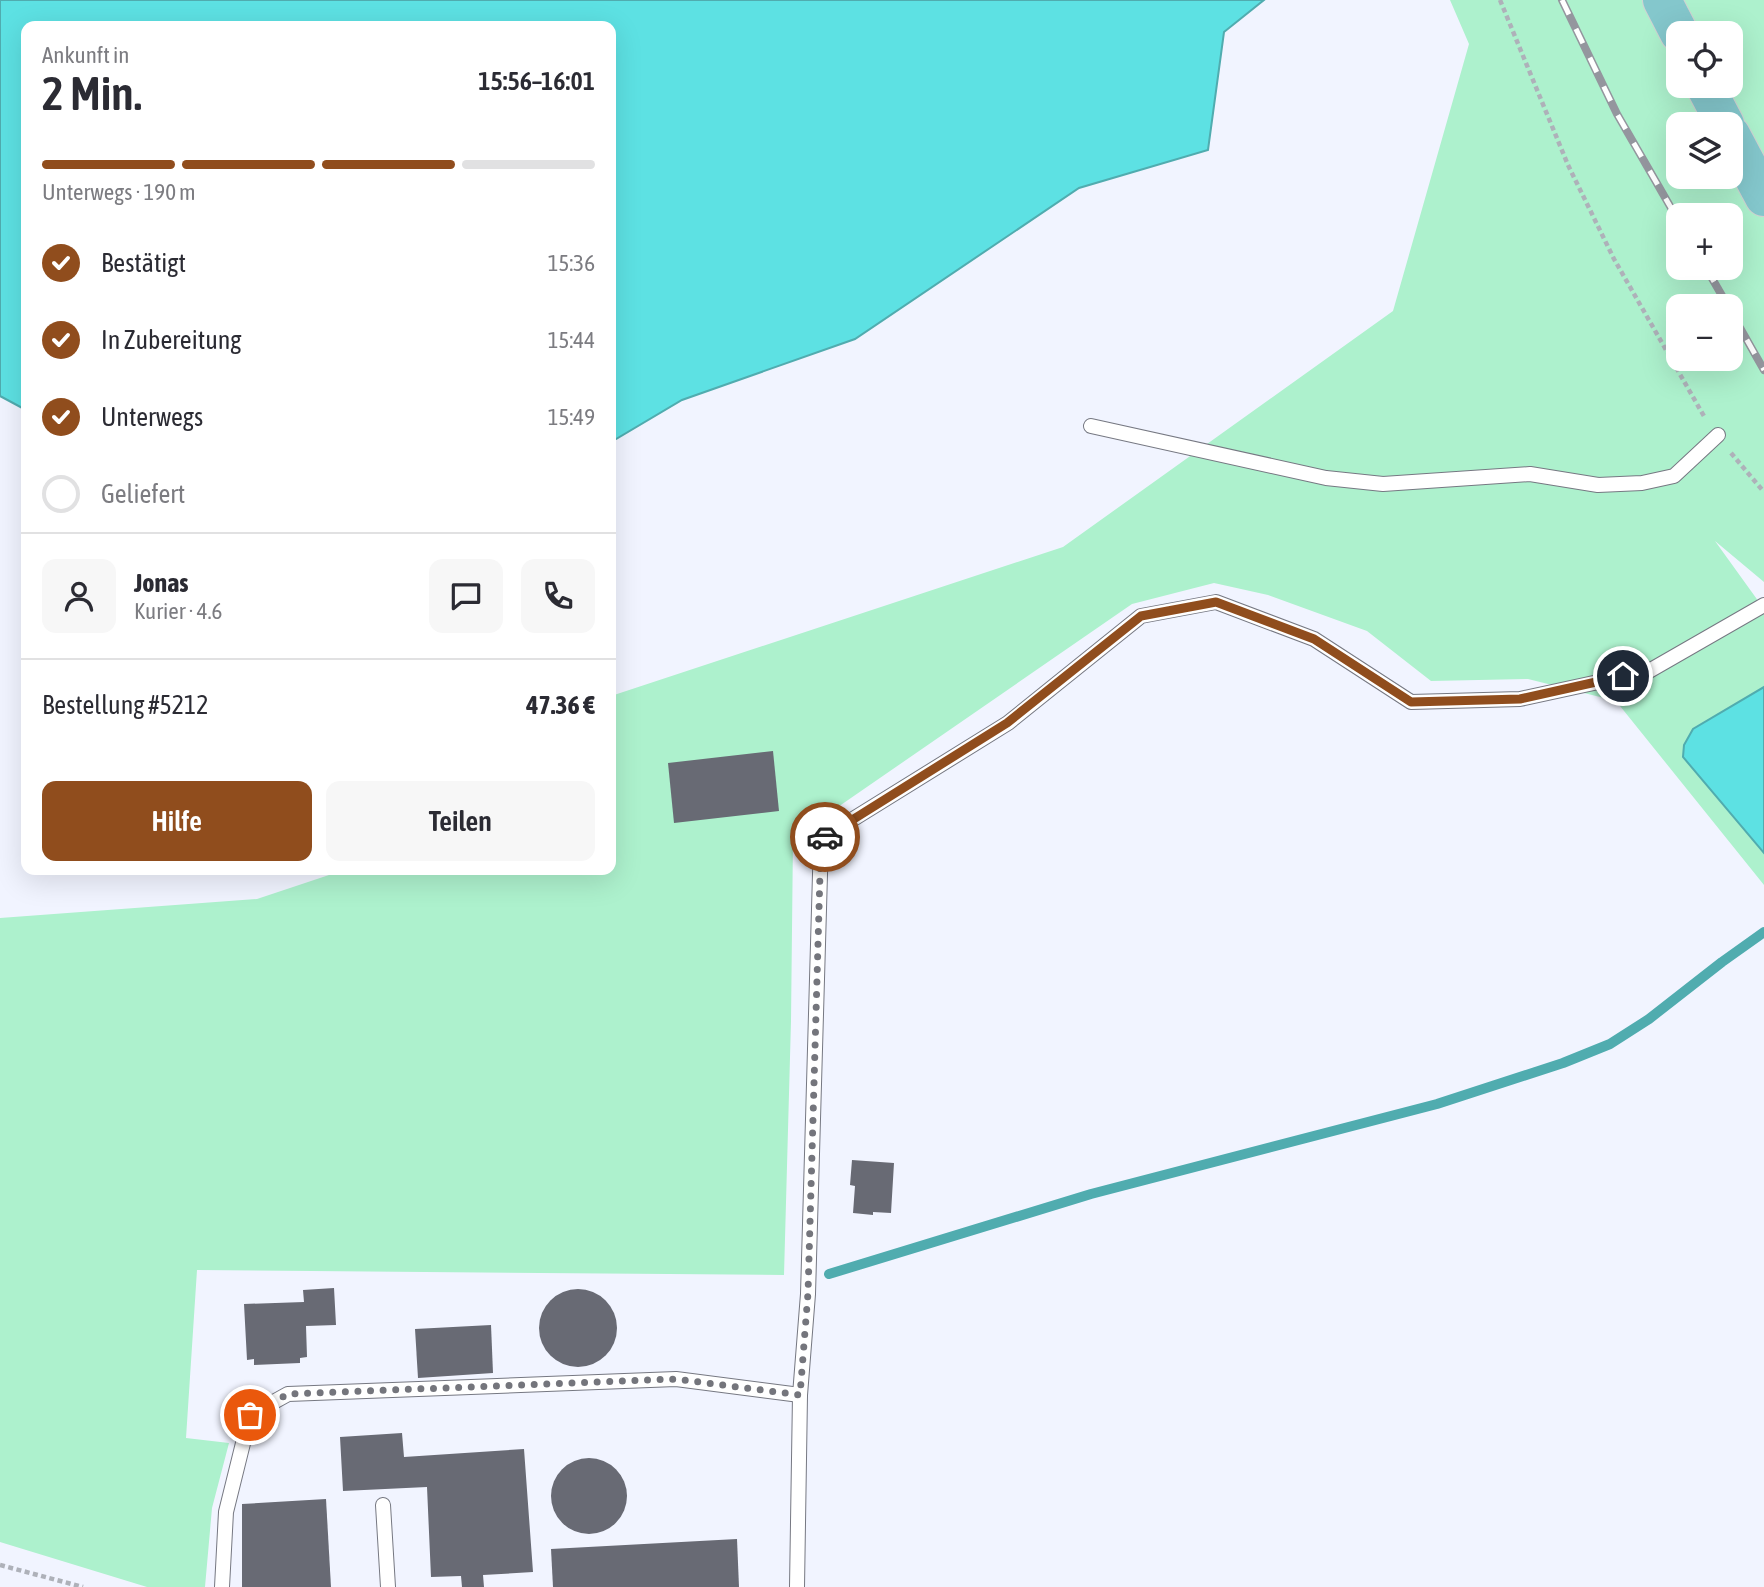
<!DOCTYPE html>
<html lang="de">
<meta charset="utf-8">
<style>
body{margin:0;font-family:"Asap Condensed",sans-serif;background:#f7f7f7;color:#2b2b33;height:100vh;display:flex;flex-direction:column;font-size:26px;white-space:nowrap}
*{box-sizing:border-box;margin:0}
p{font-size:23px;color:#7c7c81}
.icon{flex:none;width:38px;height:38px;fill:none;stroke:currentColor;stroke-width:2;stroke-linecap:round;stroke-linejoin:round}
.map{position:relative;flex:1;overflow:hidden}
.drawer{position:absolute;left:21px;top:21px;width:595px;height:854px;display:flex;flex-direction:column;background:#fff;border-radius:14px;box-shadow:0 7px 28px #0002}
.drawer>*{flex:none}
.tools{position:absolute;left:1666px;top:21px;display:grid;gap:14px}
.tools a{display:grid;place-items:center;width:77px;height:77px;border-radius:14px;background:#fff;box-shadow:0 7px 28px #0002;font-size:35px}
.pin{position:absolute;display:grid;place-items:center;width:60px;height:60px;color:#fff;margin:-30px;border:4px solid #fff;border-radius:50%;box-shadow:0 2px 7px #0007}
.courier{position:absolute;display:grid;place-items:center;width:70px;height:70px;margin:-35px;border:5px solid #904d1d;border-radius:50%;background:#fff;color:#222;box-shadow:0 2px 9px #0007}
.headline em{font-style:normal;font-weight:600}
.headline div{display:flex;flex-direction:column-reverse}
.headline{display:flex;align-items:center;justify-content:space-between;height:119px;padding:0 21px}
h1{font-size:46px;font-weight:600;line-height:52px}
.bar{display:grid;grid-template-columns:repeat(4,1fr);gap:10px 7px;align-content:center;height:84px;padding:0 21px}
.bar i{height:9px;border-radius:5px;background:#e1e1e2}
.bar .active{background:#904d1d}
.bar p{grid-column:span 4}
.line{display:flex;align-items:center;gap:18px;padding:0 21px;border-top:2px solid #e1e1e2}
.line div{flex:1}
.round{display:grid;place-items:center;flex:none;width:74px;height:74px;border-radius:14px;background:#f7f7f7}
ol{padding:0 21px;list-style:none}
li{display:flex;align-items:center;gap:21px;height:77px}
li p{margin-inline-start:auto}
li .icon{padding:7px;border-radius:50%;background:#904d1d;color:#fff;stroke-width:4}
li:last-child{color:#7c7c81}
li i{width:38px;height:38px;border:4px solid #e1e1e2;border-radius:50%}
.action{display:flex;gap:14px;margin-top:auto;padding:14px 21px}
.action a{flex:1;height:80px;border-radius:14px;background:#904d1d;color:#fff;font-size:28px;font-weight:600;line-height:80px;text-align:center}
.action a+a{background:#f7f7f7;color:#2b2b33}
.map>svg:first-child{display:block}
</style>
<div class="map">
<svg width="1764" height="1587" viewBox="0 0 1764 1587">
<rect width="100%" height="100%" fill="#f1f4ff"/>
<path fill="#adf1cd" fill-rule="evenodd" d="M 1450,0 L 1764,0 L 1764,582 L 1715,541 L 1764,609 L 1764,885 L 1616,701 L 1528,679 L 1431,681 L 1367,631 L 1268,595 L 1214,583 L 1132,604 L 793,838 L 791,1021 L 784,1275 L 197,1270 L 186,1438 L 229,1443 L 212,1508 L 205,1587 L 147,1587 L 0,1542 L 0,918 L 257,899 L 344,870 L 611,870 L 611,696 L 1063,547 L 1393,311 L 1469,44 ZM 1678,33 L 1731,33 L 1731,86 L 1678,86 ZM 1678,124 L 1731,124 L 1731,177 L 1678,177 ZM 1678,215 L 1731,215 L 1731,268 L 1678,268 ZM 1678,306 L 1731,306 L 1731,359 L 1678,359 Z"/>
<g fill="#5de1e3" stroke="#50acaf" stroke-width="2">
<path d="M 0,0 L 1264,0 L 1224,32 L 1208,150 L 1079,188 L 855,339 L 682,400 L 611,442 L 611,26 L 26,26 L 26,410 L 0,396 Z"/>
<path d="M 1764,687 L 1764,853 L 1683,757 L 1684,745 L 1693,729 Z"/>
</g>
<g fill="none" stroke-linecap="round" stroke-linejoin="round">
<path stroke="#50acaf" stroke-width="10" d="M 829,1274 L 1091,1194 L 1437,1104 L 1563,1063 L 1610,1044 L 1649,1019 L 1722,962 L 1764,932"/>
</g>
<g fill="#686a74">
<path d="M 773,751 L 779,811 L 674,823 L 668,763 Z"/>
<path d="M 852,1160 L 894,1163 L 891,1213 L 873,1212 L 873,1215 L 853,1213 L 855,1186 L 850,1185 Z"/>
<path d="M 334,1288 L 336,1325 L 306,1326 L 307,1357 L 300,1358 L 300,1363 L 254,1365 L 254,1359 L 247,1360 L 244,1304 L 304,1302 L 303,1290 Z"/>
<circle cx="578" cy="1328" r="39"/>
<path d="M 491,1325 L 493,1373 L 418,1378 L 415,1329 Z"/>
<path d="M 402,1433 L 404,1457 L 524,1449 L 533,1572 L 483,1575 L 484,1587 L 462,1587 L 461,1576 L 431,1577 L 427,1487 L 343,1491 L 340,1437 Z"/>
<circle cx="589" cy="1496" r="38"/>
<path d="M 326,1499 L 331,1587 L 242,1587 L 242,1504 Z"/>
<path d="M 737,1539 L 739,1587 L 553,1587 L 551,1549 Z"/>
</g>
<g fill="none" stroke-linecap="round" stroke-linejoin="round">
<g stroke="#767882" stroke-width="16">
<g id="lane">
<path d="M 1091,426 L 1326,478 L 1383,484 L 1530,474 L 1598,485 L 1642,483 L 1674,476 L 1718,435"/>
<path d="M 383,1505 L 388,1587"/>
<path d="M 222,1587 L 226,1512 L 250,1415 L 288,1394 L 676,1379 L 800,1395"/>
<path d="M 797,1587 L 800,1395 L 808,1294 L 821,839 L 1008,723 L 1141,616 L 1216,602 L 1314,639 L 1411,702 L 1520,699 L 1649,671 L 1764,605"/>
</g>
</g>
<g stroke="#d1d2d3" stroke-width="40">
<g id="primary">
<path d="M 1662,0 L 1679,33"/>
<path d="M 1705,86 L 1725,124"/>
<path d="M 1731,135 L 1764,197"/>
</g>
</g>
<g stroke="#aeb1b9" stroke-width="4.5" stroke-dasharray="5 3.5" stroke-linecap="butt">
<path d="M 1500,0 L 1568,165 L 1614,259 L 1705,418"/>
<path d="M 1731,453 L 1764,492"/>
<path d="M 0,1565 L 83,1587"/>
</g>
<use href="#lane" stroke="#fff" stroke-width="14"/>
<use href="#primary" stroke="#84c7cc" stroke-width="38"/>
<g stroke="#94969e" stroke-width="8">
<g id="rail">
<path d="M 1562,0 L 1617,114 L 1678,220"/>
<path d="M 1706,268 L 1728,306"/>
<path d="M 1731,312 L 1764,370"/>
</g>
</g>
<use href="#rail" stroke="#fff" stroke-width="5" stroke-dasharray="16" stroke-linecap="butt"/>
</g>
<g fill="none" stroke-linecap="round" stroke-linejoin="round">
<path stroke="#74757c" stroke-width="7" stroke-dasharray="0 12.6" d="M 250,1415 L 288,1394 L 676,1379 L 800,1395 L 808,1293 L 821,839 L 825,837"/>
<path stroke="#904d1d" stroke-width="9" d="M 825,837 L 1007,723 L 1141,616 L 1216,602 L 1314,639 L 1411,702 L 1520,699 L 1623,676"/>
</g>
</svg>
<div class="tools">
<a><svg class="icon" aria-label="locate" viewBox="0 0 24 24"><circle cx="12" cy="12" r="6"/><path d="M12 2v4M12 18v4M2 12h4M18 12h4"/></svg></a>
<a><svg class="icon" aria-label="layers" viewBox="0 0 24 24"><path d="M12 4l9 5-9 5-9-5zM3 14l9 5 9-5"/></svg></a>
<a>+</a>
<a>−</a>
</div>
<div class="pin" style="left:250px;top:1415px;background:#ea580c"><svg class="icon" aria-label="bag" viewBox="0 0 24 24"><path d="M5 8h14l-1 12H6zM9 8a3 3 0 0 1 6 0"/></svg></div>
<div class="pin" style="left:1623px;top:676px;background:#1f2937"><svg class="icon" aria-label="home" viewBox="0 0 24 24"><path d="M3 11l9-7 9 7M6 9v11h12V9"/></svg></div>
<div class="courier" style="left:825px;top:837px"><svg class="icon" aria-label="car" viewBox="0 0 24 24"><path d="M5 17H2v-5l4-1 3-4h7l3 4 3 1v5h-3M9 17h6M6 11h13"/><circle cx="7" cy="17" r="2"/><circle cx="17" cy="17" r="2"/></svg></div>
<section class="drawer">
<div class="headline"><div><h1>2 Min.</h1><p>Ankunft in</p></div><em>15:56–16:01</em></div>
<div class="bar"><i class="active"></i><i class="active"></i><i class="active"></i><i></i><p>Unterwegs · 190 m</p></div>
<ol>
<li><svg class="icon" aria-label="check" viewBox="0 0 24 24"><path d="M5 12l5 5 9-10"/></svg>Bestätigt<p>15:36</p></li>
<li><svg class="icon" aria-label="check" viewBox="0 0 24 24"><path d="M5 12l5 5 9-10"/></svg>In Zubereitung<p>15:44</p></li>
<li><svg class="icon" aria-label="check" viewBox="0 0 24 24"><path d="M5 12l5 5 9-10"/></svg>Unterwegs<p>15:49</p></li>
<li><i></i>Geliefert</li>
</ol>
<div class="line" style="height:126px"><a class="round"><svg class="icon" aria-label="person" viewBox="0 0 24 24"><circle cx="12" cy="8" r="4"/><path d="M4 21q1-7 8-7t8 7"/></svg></a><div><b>Jonas</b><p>Kurier · 4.6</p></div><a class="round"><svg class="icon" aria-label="chat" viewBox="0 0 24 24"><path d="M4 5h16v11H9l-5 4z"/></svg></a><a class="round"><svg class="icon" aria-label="phone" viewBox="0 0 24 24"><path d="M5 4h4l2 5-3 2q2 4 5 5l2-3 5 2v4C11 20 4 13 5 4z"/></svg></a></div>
<div class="line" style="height:91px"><div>Bestellung #5212</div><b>47.36 €</b></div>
<div class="action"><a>Hilfe</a><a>Teilen</a></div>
</section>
</div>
